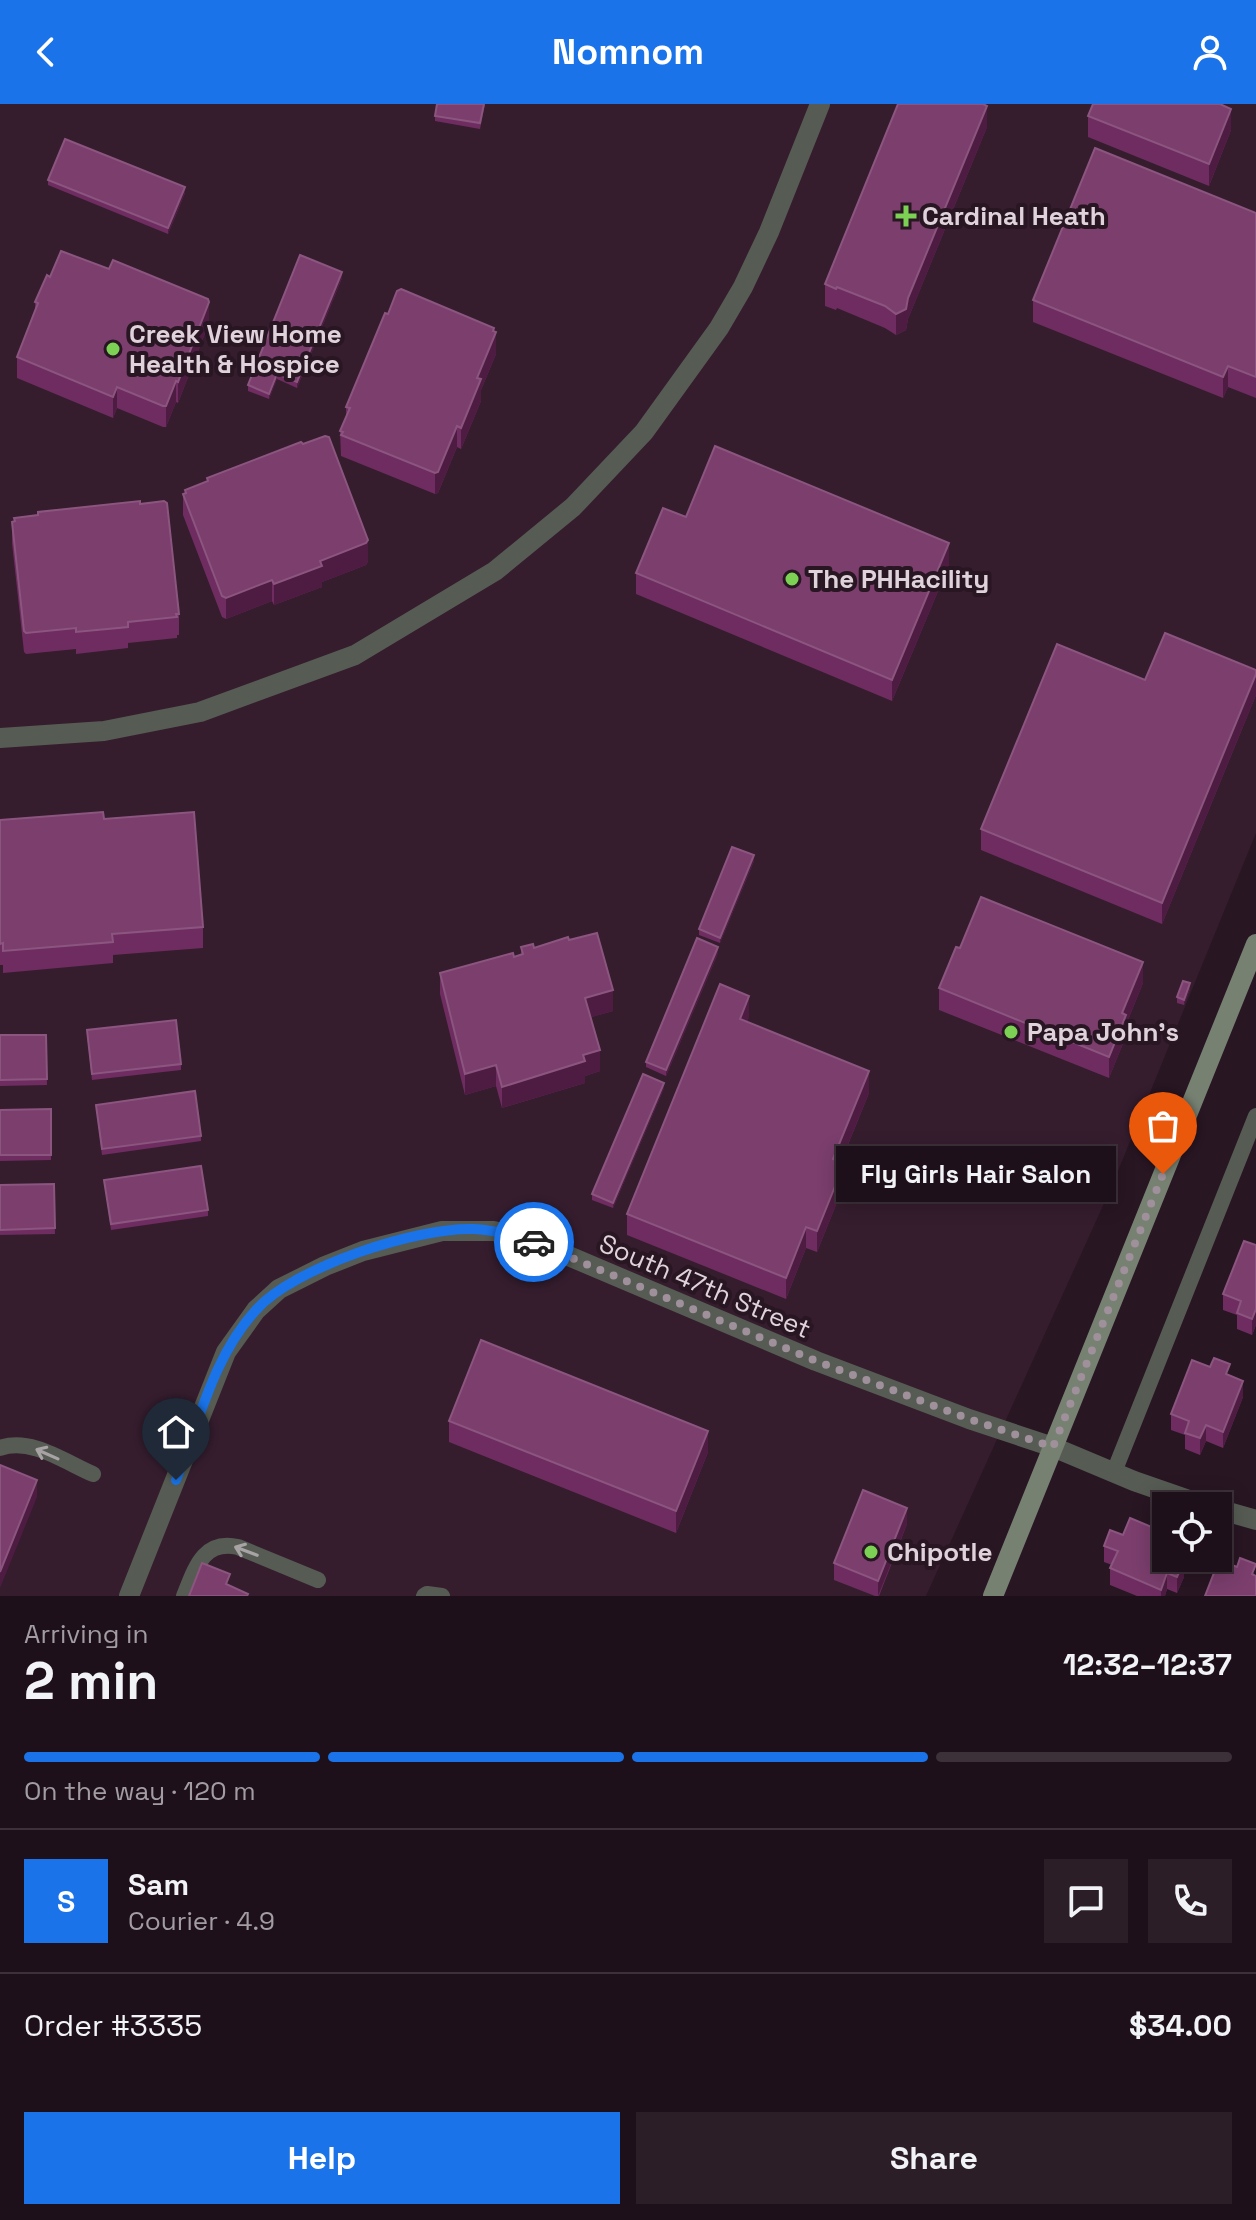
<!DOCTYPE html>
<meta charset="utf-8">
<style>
body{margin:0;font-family:"Space Grotesk",sans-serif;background:#2b1e27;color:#f1f3f6;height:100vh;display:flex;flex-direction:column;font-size:30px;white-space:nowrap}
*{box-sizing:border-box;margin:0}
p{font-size:26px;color:#a19da2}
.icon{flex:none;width:44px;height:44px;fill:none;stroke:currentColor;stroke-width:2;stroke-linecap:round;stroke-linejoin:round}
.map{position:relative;height:1492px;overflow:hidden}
.panel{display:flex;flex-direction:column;background:#1e101a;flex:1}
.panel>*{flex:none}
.buttons{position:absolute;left:1152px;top:1388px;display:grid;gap:16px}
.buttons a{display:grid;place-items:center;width:80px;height:80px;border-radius:0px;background:#1e101a;box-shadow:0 4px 20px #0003,0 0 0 2px #3c3039;font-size:40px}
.pin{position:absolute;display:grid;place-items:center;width:68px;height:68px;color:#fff;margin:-82px -34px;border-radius:50% 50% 50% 0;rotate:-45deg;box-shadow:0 0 8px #0007}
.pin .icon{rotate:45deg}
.courier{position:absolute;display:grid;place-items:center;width:80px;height:80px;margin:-40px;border:6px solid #1a73e8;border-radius:50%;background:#fff;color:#222;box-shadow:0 2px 10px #0007}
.bubble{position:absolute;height:56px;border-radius:0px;background:#1e101a;box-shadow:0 4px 20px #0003,0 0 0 2px #3c3039;font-size:26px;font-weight:600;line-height:56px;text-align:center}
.headline em{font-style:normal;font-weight:600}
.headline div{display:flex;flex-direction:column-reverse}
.headline{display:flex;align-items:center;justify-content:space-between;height:136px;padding:0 24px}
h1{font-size:52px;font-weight:600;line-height:60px}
.bar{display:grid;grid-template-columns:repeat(4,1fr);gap:12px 8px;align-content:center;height:96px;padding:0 24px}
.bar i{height:10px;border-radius:6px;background:#3c3039}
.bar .on{background:#1a73e8}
.bar p{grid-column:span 4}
.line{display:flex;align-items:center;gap:20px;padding:0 24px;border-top:2px solid #3c3039}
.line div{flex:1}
.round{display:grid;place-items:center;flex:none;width:84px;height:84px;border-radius:0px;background:#2b1e27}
.button{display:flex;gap:16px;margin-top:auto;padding:16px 24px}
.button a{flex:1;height:92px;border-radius:0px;background:#1a73e8;color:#fff;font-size:32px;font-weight:600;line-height:92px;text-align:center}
.button a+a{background:#2b1e27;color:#f1f3f6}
header{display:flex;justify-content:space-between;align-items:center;height:104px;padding:0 24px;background:#1a73e8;color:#fff;font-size:36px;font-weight:600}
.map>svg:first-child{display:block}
</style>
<header><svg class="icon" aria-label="back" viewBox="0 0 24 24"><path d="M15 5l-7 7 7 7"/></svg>Nomnom<svg class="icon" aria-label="person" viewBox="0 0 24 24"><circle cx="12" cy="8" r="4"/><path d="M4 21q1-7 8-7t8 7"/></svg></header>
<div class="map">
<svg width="1256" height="1492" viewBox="0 0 1256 1492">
<rect width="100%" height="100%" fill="#281623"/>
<path fill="#351d2e" d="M 0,0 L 1256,0 L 1256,729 L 1111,1084 L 926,1492 L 0,1492 Z"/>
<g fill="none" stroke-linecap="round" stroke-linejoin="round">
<g stroke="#565c53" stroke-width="16">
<path d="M 0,1344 C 31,1333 65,1358 93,1370"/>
<path d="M 1114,1368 L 1256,1012"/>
<path d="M 184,1492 C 195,1465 203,1435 238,1443 L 318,1476"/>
<path d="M 424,1492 L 427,1490 L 442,1492"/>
</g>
<g stroke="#565c53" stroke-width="20">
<path d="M 0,634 L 104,627 L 200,608 L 355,551 L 495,467 L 573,403 L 644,328 L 719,224 L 743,183 L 769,128 L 820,0"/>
<path d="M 1218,1405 L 1256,1416"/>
<path d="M 129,1492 L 226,1248 L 256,1206 L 279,1185 L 325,1162 L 363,1147 L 442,1127 L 494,1127 L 545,1142 L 816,1257 L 969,1315 L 1053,1343 L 1134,1377 L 1206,1402"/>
</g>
<path stroke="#768172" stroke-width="20" d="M 993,1492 L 1256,840"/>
</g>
<g fill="#6f2c60">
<path d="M 485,0 L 480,25 L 435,17 L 435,12 Z"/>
<path d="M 1088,12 L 1231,26 L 1209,82 L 1088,33 Z"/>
<path d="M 987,23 L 908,215 L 906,226 L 896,231 L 885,224 L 837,204 L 836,206 L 825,202 L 825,180 Z"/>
<path d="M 48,76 L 185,89 L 168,130 L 48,81 Z"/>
<path d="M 1256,109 L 1256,294 L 1228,283 L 1223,294 L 1033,218 L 1033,196 Z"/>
<path d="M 342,174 L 297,284 L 277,275 L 269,295 L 248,287 L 248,281 Z"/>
<path d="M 35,198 L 209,219 L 178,299 L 176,298 L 166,323 L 163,323 L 117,304 L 113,314 L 17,274 L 17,253 L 35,207 Z"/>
<path d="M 494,228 L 496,250 L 481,286 L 481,297 L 461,345 L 457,343 L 438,389 L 435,390 L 341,352 L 340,327 L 346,312 L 346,303 Z"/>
<path d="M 207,374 L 368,457 L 366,461 L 322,478 L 322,483 L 274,501 L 272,497 L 226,515 L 222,513 L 183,411 L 183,390 L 185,389 L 185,386 L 207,378 Z"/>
<path d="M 140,400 L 179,510 L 179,531 L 177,531 L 177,534 L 128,539 L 128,544 L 76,550 L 76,545 L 26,550 L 24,548 L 12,439 L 12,418 L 14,417 L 14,414 Z"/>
<path d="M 686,413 L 949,461 L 892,597 L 636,490 L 636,469 Z"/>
<path d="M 1256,566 L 1256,591 L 1162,820 L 981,746 L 981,725 L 1145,576 Z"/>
<path d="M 104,715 L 203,823 L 203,844 L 113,851 L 113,859 L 3,869 L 3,861 L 0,861 L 0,716 Z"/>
<path d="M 754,757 L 720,839 L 699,831 L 699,825 Z"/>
<path d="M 569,836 L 613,907 L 591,913 L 600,967 L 585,972 L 585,979 L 502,1004 L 496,982 L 465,991 L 440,890 L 440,869 L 521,851 L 521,843 L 534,844 Z"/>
<path d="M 960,844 L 1143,879 L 1126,921 L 1126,932 L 1109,974 L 939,906 L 939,884 Z"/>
<path d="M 718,849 L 666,972 L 646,963 L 646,958 Z"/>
<path d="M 1190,885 L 1184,901 L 1177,899 L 1177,893 Z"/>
<path d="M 749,913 L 747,918 L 869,989 L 841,1058 L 844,1081 L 817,1148 L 806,1144 L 786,1195 L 627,1131 L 627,1110 Z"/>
<path d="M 0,931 L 46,931 L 47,981 L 0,982 Z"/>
<path d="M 87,931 L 181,960 L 181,966 L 92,976 Z"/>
<path d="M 664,984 L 613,1104 L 592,1096 L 592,1090 Z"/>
<path d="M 96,1001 L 201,1032 L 201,1037 L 102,1051 Z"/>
<path d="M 51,1005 L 51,1056 L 0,1057 L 0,1006 Z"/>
<path d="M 104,1076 L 208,1106 L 208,1112 L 111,1126 Z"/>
<path d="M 54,1080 L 55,1130 L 0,1131 L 0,1081 Z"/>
<path d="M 1256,1141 L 1256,1221 L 1252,1231 L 1237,1225 L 1237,1211 L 1223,1206 L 1223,1190 Z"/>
<path d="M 1230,1272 L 1243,1293 L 1223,1344 L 1206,1337 L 1200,1351 L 1185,1345 L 1185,1331 L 1171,1326 L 1171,1310 Z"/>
<path d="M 449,1317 L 708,1348 L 676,1429 L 449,1338 Z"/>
<path d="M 907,1420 L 879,1492 L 875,1492 L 834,1476 L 834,1459 Z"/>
<path d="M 1104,1442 L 1166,1454 L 1182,1454 L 1181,1456 L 1184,1473 L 1177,1489 L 1167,1485 L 1165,1492 L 1137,1492 L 1110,1481 L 1110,1464 L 1112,1461 L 1104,1458 Z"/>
</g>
<g fill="#4e1c42">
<path d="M 987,2 L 987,23 L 908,215 L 906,226 L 896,231 L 896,210 L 908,194 Z"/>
<path d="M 1231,5 L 1231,26 L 1209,82 L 1209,60 Z"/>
<path d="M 185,83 L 185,89 L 168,130 L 168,124 Z"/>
<path d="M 342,168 L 342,174 L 297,284 L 297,278 Z"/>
<path d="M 209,198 L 209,219 L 178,299 L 178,278 Z"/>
<path d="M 494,224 L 494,233 L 496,228 L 496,250 L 481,286 L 481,297 L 461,345 L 461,324 Z"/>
<path d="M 1228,262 L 1228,283 L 1223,294 L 1223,273 Z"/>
<path d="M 277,270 L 277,275 L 269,295 L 269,290 Z"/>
<path d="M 176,277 L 176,298 L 166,323 L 166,302 Z"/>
<path d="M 117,283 L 117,304 L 113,314 L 113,293 Z"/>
<path d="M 457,322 L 457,343 L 438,389 L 435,390 L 435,369 Z"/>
<path d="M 368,436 L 368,457 L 366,461 L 322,478 L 322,483 L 274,501 L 274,480 L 320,457 Z"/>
<path d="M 949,439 L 949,461 L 892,597 L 892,576 Z"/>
<path d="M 272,476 L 272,497 L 226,515 L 226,494 Z"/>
<path d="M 1256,570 L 1256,591 L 1162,820 L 1162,799 Z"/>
<path d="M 754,751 L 754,757 L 720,839 L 720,834 Z"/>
<path d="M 718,843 L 718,849 L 666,972 L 666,966 Z"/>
<path d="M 1143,858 L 1143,879 L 1126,921 L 1126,932 L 1109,974 L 1109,953 L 1122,909 Z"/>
<path d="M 1190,879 L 1190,885 L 1184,901 L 1184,896 Z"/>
<path d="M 613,886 L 613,907 L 585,915 L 585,894 Z"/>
<path d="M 749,892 L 749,913 L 740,936 L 740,915 Z"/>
<path d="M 600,946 L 600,967 L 585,972 L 585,979 L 502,1004 L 502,983 L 583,951 Z"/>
<path d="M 496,961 L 496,982 L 465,991 L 465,970 Z"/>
<path d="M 869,967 L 869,989 L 833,1077 L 833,1055 Z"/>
<path d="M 664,979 L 664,984 L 613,1104 L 613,1099 Z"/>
<path d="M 844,1060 L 844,1081 L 817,1148 L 817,1127 Z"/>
<path d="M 806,1123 L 806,1144 L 786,1195 L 786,1174 Z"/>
<path d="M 1256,1205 L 1256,1221 L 1252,1231 L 1252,1215 Z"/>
<path d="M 1243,1277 L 1243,1293 L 1223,1344 L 1223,1328 Z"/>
<path d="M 1206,1321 L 1206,1337 L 1200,1351 L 1200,1334 Z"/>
<path d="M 708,1327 L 708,1348 L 676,1429 L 676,1407 Z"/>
<path d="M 37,1376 L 37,1393 L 0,1484 L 0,1468 Z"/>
<path d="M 907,1404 L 907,1420 L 878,1492 L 878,1477 Z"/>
<path d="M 1184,1457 L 1184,1473 L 1177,1489 L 1177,1473 Z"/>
<path d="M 1167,1469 L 1167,1485 L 1165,1492 L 1161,1492 L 1161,1486 Z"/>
</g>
<g fill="#7b3e6d" stroke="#8b557f" stroke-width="2">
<path d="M 437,0 L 484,0 L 480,19 L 435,12 Z"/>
<path d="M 898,0 L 983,0 L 987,2 L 908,194 L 906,205 L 896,210 L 885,202 L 837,183 L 836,185 L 825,180 Z"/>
<path d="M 1093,0 L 1220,0 L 1231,5 L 1209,60 L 1088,12 Z"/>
<path d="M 65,35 L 185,83 L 168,124 L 48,76 Z"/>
<path d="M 1095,44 L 1256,109 L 1256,273 L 1228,262 L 1223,273 L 1033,196 Z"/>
<path d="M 61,147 L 109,165 L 113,156 L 208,195 L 209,198 L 178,278 L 176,277 L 166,302 L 163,302 L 117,283 L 113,293 L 17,253 L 38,199 L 35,198 L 47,171 L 50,173 Z"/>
<path d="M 300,151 L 342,168 L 297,278 L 277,270 L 269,290 L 248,281 Z"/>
<path d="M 401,185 L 494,224 L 493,227 L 496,228 L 477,274 L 481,275 L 461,324 L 457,322 L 438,368 L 435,369 L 341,331 L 343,328 L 340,327 L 350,304 L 346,303 L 385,209 L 388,210 L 397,187 Z"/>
<path d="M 325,332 L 329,333 L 368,436 L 366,439 L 320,457 L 322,462 L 274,480 L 272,476 L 226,494 L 222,492 L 183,390 L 186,389 L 185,386 L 208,377 L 207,374 L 301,338 L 303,340 Z"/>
<path d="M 715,342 L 949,439 L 892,576 L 636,469 L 663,404 L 686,413 Z"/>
<path d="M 140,397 L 140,400 L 164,397 L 167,399 L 179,510 L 176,510 L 177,513 L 128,518 L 128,523 L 76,528 L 76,524 L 26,529 L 24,527 L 12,418 L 15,417 L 14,414 L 38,411 L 38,408 Z"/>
<path d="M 1165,529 L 1256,566 L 1256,570 L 1162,799 L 981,725 L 1057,540 L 1145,576 Z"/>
<path d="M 103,708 L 104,715 L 194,708 L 203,823 L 112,830 L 113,838 L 3,847 L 3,839 L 0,840 L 0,716 Z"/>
<path d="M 732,743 L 754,751 L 720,834 L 699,825 Z"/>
<path d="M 981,793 L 1143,858 L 1122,909 L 1126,911 L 1109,953 L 939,884 L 956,843 L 960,844 Z"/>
<path d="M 597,829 L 613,886 L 585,894 L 600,946 L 583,951 L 585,957 L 502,983 L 496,961 L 465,970 L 440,869 L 513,849 L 514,853 L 523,850 L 521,843 L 533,840 L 534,844 L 568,833 L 569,836 Z"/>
<path d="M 697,834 L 718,843 L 666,966 L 646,958 Z"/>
<path d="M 1183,877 L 1190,879 L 1184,896 L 1177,893 Z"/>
<path d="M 720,880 L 749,892 L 740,915 L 869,967 L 833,1055 L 844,1060 L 817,1127 L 806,1123 L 786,1174 L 627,1110 Z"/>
<path d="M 176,916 L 181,960 L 92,970 L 87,926 Z"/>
<path d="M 0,931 L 46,931 L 47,975 L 0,976 Z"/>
<path d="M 643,970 L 664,979 L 613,1099 L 592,1090 Z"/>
<path d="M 195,987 L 201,1032 L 102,1045 L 96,1001 Z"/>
<path d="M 51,1005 L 51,1051 L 0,1051 L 0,1006 Z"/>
<path d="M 201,1062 L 208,1106 L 111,1120 L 104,1076 Z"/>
<path d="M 54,1080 L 55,1124 L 0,1126 L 0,1081 Z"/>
<path d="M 1244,1137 L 1256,1141 L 1256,1205 L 1252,1215 L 1237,1209 L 1241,1197 L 1223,1190 Z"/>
<path d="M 481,1236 L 708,1327 L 676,1407 L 449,1317 Z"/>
<path d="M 1214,1254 L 1230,1260 L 1226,1270 L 1243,1277 L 1223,1328 L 1206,1321 L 1200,1334 L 1185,1329 L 1189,1317 L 1171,1310 L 1192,1256 L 1210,1263 Z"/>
<path d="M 0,1361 L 37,1376 L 0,1468 Z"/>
<path d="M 863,1386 L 907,1404 L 878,1477 L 834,1459 Z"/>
<path d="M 1130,1414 L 1166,1429 L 1166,1454 L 1176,1454 L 1184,1457 L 1177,1473 L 1167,1469 L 1161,1486 L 1110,1464 L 1118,1447 L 1104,1442 L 1110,1426 L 1123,1431 Z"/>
<path d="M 1240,1454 L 1256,1460 L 1252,1470 L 1256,1472 L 1256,1492 L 1205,1492 L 1219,1456 L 1237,1463 Z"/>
<path d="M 202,1459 L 230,1470 L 226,1480 L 248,1490 L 247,1492 L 189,1492 Z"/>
</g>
<defs><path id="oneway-shaft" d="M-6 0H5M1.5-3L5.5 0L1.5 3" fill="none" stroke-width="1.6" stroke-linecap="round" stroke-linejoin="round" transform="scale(2)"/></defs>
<g stroke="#a8a3a5">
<use href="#oneway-shaft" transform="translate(47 1350) rotate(-156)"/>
<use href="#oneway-shaft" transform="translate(246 1447) rotate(-159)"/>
</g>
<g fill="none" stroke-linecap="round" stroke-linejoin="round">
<path stroke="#9f909b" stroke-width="8" stroke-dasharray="0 14.4" d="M 534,1138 L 816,1257 L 969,1315 L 1053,1343 L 1163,1070"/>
<path stroke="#1a73e8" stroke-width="10" d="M 176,1376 C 199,1318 213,1253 256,1206 C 294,1163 417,1123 474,1125 C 495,1126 514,1132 534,1138"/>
</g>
<g fill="#7cd155" stroke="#281623" stroke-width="3">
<path d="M902 100h8v8h8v8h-8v8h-8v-8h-8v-8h8z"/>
<circle cx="113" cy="245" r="8"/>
<circle cx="792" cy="475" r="8"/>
<circle cx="1011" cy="928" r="8"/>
<circle cx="871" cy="1448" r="8"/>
</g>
<g text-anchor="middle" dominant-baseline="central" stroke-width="8" stroke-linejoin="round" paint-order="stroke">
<g font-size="26" font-weight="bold" fill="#dfd2db" stroke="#281623" text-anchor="start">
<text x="922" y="112">Cardinal Heath</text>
<text x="129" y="230">Creek View Home<tspan x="129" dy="30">Health &amp; Hospice</tspan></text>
<text x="808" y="475">The PHHacility</text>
<text x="1027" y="928">Papa John's</text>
<text x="887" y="1448">Chipotle</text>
</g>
<g font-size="26" fill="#dfd2db" stroke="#281623">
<text transform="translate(705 1182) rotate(23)">South 47th Street</text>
</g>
</g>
</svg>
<div class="buttons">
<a><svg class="icon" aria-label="locate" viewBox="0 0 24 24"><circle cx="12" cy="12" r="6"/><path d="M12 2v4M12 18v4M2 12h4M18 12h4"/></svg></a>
</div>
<div class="pin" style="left:1163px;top:1070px;background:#ea580c"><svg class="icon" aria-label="bag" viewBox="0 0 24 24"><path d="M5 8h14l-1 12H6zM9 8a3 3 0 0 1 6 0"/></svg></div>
<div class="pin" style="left:176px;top:1376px;background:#1f2937"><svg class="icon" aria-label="home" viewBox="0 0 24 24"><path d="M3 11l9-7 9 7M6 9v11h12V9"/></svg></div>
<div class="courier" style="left:534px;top:1138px"><svg class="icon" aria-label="car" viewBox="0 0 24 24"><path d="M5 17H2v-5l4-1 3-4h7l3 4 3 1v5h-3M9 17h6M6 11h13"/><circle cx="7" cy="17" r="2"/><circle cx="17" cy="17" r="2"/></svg></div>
<div class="bubble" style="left:836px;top:1042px;width:280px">Fly Girls Hair Salon</div>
</div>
<section class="panel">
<div class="headline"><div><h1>2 min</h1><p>Arriving in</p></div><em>12:32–12:37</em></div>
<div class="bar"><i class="on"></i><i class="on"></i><i class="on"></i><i></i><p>On the way · 120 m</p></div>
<div class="line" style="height:144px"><b class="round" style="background:#1a73e8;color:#fff">S</b><div><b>Sam</b><p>Courier · 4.9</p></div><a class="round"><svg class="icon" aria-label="chat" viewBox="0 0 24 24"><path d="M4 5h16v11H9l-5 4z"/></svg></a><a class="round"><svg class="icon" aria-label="phone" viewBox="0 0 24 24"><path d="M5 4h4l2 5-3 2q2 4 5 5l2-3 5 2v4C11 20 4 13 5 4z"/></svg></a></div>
<div class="line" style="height:104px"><div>Order #3335</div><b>$34.00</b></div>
<div class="button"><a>Help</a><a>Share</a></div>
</section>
